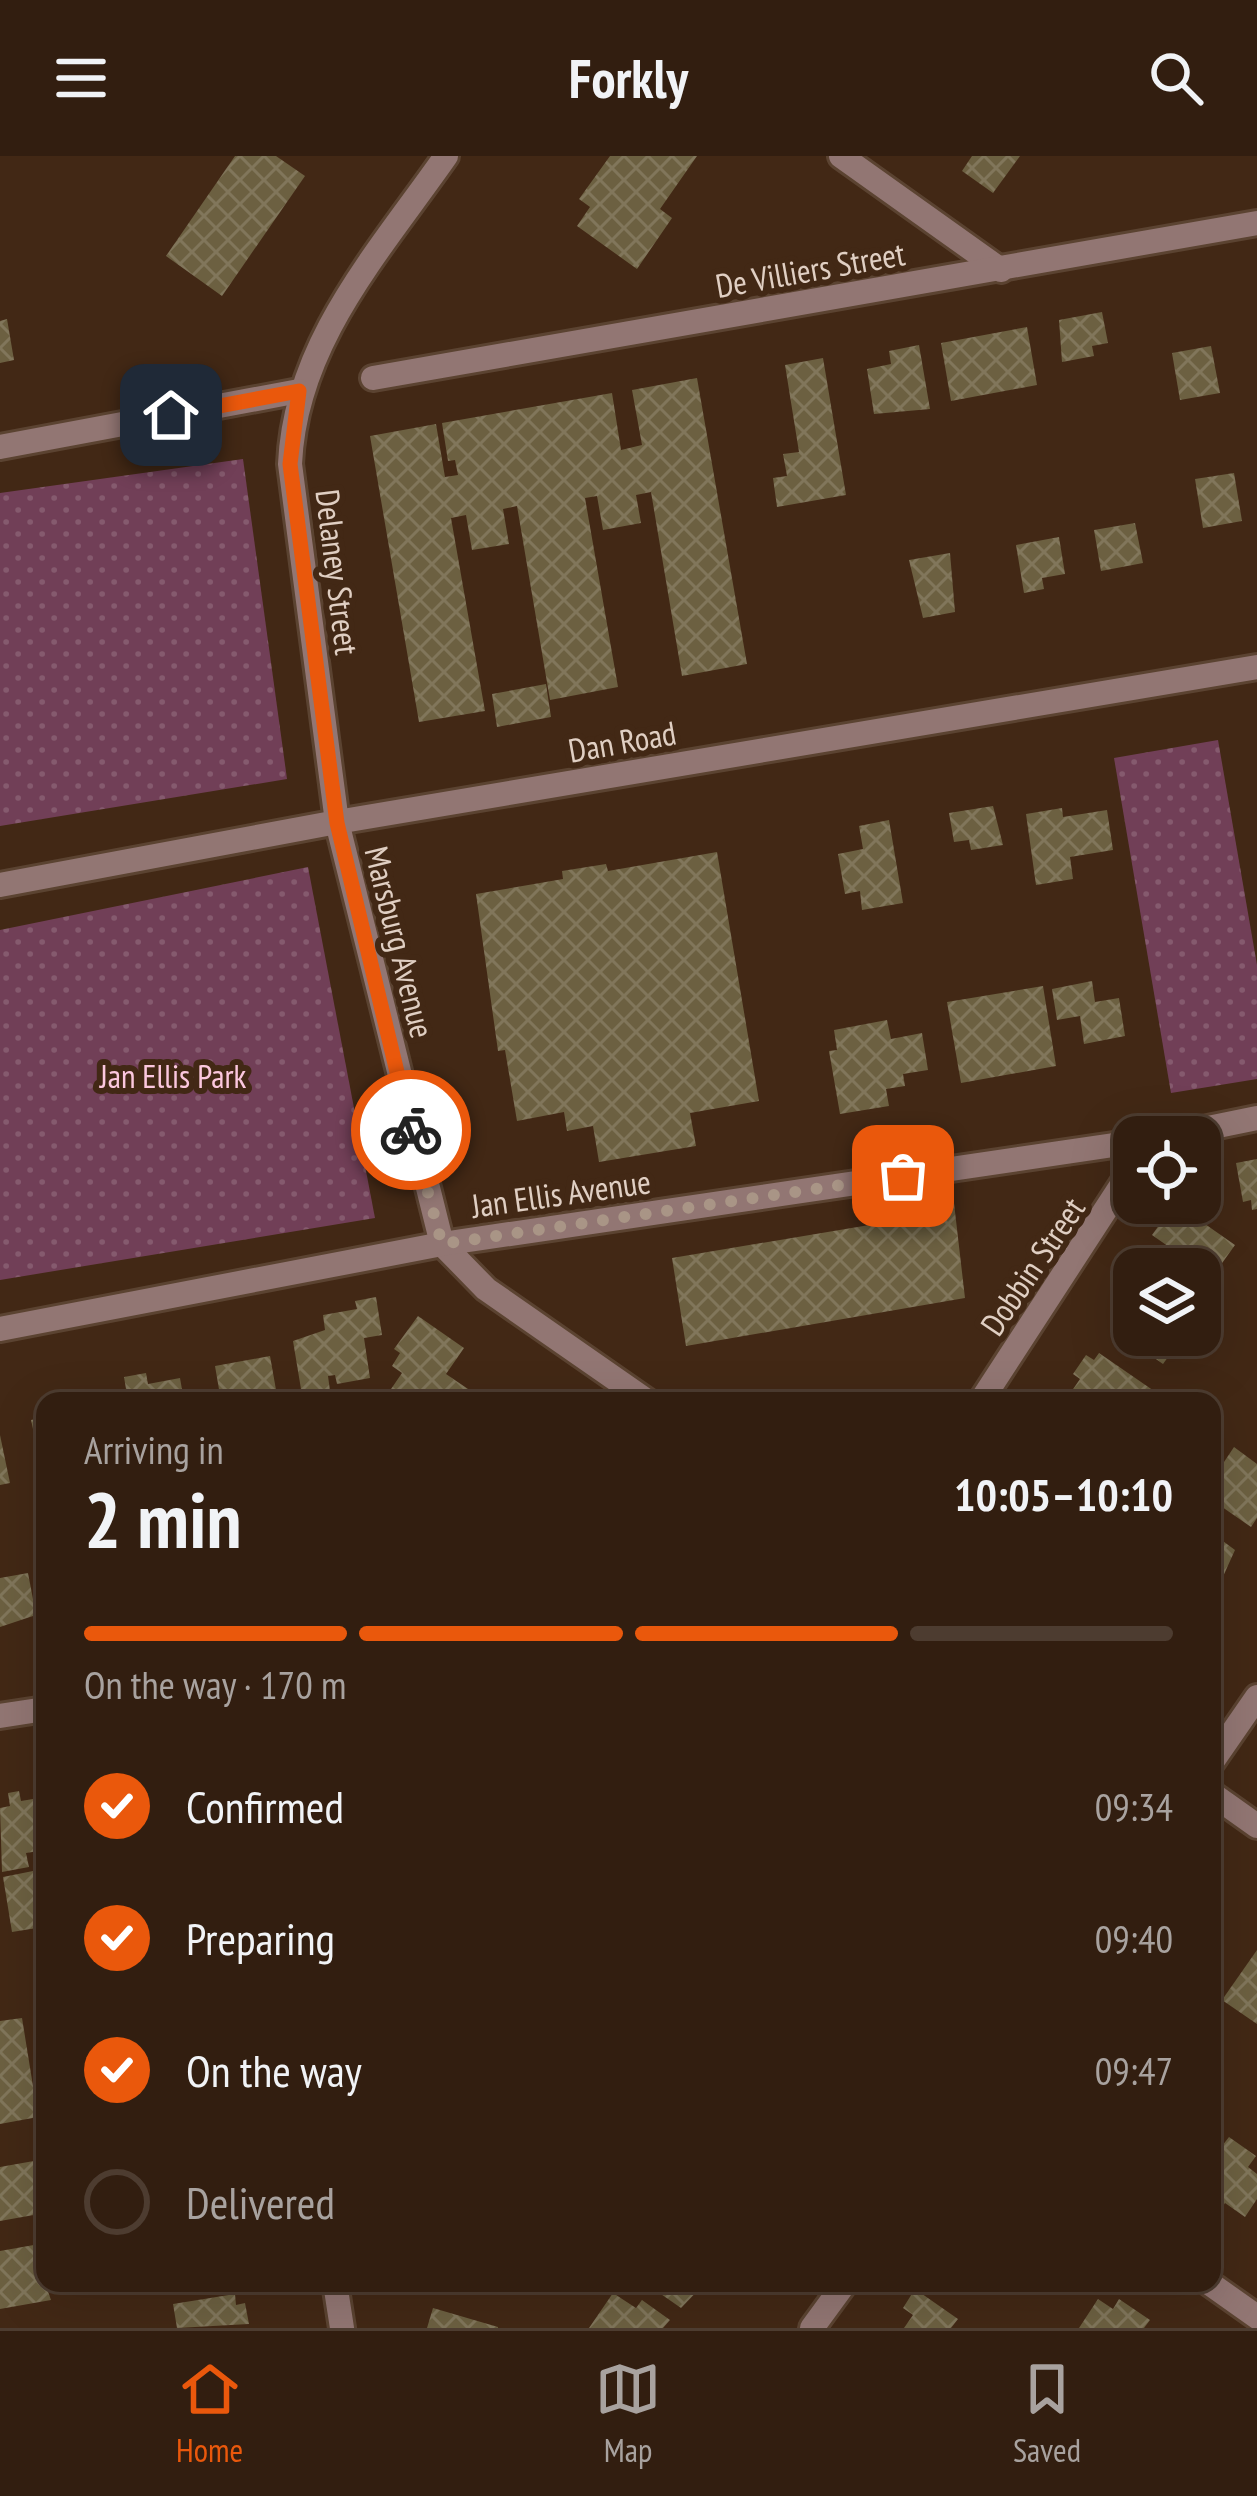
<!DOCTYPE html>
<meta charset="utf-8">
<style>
body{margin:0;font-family:"PT Sans Narrow",sans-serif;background:#3d2b1e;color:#f1f3f6;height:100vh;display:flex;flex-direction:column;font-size:45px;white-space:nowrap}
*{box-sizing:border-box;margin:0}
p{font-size:39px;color:#a8a29f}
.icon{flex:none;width:66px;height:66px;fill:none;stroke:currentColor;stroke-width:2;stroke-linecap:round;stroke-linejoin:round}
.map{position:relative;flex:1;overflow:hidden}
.drawer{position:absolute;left:36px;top:1236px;width:1185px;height:900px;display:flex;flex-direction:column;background:#321e10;border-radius:24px;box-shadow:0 12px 48px #0002,0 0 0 3px #4d3c30}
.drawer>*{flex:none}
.controls{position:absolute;left:1113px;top:960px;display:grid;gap:24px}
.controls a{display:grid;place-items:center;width:108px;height:108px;border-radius:24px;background:#321e10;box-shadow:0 12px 48px #0002,0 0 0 3px #4d3c30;font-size:60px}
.pin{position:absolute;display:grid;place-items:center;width:102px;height:102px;color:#fff;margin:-51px;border-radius:24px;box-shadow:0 6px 18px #0006}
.courier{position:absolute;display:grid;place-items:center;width:120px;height:120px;margin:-60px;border:9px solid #ea580c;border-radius:50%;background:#fff;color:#222;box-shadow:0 3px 15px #0007}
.summary em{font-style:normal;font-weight:600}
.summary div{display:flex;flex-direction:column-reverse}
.summary{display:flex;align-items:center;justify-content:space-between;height:204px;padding:0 48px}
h1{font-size:78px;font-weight:600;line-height:90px}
.bar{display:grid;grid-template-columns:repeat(4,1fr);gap:18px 12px;align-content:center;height:144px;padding:0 48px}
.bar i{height:15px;border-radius:9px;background:#4d3c30}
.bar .on{background:#ea580c}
.bar p{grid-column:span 4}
ol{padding:0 48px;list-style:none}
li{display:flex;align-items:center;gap:36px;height:132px}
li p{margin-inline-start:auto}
li .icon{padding:12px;border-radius:50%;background:#ea580c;color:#fff;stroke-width:4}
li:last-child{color:#a8a29f}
li i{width:66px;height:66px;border:6px solid #4d3c30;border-radius:50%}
header{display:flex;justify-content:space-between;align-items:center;height:156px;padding:0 48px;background:#321e10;font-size:54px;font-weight:600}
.dock{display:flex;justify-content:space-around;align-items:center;height:168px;border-top:3px solid #4d3c30;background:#321e10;font-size:33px;color:#a8a29f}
.dock a{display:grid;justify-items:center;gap:6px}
.dock .on{color:#ea580c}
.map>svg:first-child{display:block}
</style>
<header><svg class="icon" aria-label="menu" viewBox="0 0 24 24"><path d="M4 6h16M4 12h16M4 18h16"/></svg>Forkly<svg class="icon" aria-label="search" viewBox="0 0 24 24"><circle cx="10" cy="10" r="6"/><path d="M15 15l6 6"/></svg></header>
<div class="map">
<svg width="1257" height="2172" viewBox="0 0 1257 2172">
<defs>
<pattern id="grass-dots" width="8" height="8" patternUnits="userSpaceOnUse" patternTransform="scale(3)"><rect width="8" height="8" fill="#713f57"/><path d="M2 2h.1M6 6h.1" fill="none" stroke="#855a6e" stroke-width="1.8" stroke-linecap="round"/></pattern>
<pattern id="building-cross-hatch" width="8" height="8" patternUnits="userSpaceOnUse" patternTransform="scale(3)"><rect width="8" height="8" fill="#6c6041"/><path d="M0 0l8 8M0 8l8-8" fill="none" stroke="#81765b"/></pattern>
</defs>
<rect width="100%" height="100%" fill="#422815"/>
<g fill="url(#grass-dots)">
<path d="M 243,303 L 287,623 L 0,670 L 0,337 Z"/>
<path d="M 1218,584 L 1257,809 L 1257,923 L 1171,937 L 1114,602 Z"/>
<path d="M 308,711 L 375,1062 L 0,1124 L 0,774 Z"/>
</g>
<g fill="url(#building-cross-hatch)">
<path d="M 235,0 L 276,0 L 305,20 L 222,140 L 166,100 Z"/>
<path d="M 610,0 L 697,0 L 660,53 L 672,62 L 637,113 L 577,70 L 590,51 L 579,43 Z"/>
<path d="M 972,0 L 1020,0 L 993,37 L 962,15 Z"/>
<path d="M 1102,156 L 1108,187 L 1092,190 L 1094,200 L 1062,206 L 1059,164 Z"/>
<path d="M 7,163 L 14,204 L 0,207 L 0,165 Z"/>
<path d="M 1027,171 L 1037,229 L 951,245 L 941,187 Z"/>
<path d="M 919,189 L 930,253 L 874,258 L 867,213 L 891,208 L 889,195 Z"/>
<path d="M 1211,190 L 1220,237 L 1180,244 L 1172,197 Z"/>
<path d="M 823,202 L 846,339 L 777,351 L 773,322 L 787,320 L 783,298 L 799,296 L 785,209 Z"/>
<path d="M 697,222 L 747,508 L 682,520 L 651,336 L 636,339 L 641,367 L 603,374 L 597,340 L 585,342 L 618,531 L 550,544 L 517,350 L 503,353 L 509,388 L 472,394 L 466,359 L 451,362 L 485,555 L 419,566 L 370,280 L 436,268 L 445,321 L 458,319 L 455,304 L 448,305 L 442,267 L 612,237 L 621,294 L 642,289 L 632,234 Z"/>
<path d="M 1234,317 L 1242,365 L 1203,372 L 1195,323 Z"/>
<path d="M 1135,367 L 1143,407 L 1101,415 L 1094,374 Z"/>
<path d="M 1059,381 L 1065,418 L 1042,422 L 1044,433 L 1024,437 L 1016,389 Z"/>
<path d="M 950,397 L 955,456 L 923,462 L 909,404 Z"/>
<path d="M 546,528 L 551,561 L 497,571 L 492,538 Z"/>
<path d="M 993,650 L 1003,689 L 971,694 L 969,684 L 954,686 L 949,657 Z"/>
<path d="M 1062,652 L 1063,661 L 1107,654 L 1113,694 L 1070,701 L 1073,723 L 1036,729 L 1026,658 Z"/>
<path d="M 889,664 L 903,747 L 862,754 L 860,735 L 845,738 L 838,698 L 863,693 L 859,670 Z"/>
<path d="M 717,696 L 759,945 L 690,957 L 696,990 L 599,1006 L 593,970 L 567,975 L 564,956 L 517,965 L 505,894 L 498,895 L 476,738 L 563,723 L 562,715 L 606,708 L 608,715 Z"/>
<path d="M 1092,825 L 1095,846 L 1119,842 L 1125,880 L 1084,888 L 1080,860 L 1057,864 L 1052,833 Z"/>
<path d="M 1043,830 L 1056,910 L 961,927 L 947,846 Z"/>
<path d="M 887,864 L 891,883 L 922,877 L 928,914 L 903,918 L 905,930 L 886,933 L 889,950 L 840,958 L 829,895 L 837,894 L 834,874 Z"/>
<path d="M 1257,1003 L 1257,1053 L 1252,1054 L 1251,1044 L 1243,1046 L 1236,1007 Z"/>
<path d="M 954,1047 L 965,1142 L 686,1190 L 672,1102 L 941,1057 L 939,1050 Z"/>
<path d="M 1175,1047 L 1235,1089 L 1205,1131 L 1200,1113 L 1180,1113 L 1165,1103 L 1172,1093 L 1152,1079 Z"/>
<path d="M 376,1141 L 382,1179 L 364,1182 L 370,1222 L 337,1228 L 335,1219 L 328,1220 L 331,1242 L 342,1240 L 343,1245 L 303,1245 L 293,1185 L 325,1174 L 323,1159 L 357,1153 L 355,1145 Z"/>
<path d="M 418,1160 L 464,1192 L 446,1218 L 471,1235 L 464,1245 L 402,1245 L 389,1236 L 402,1217 L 392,1210 L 400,1197 L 394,1193 Z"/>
<path d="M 1132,1179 L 1184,1179 L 1163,1208 L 1129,1184 Z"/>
<path d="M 1099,1197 L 1157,1237 L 1151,1245 L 1133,1245 L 1122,1237 L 1117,1245 L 1067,1242 L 1080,1223 L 1073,1218 L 1086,1199 L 1094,1204 Z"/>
<path d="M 270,1200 L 278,1245 L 221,1245 L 215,1210 Z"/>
<path d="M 146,1217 L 148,1228 L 180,1222 L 184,1245 L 128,1245 L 124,1221 Z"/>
<path d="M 45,1261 L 45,1317 L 43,1318 L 31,1264 Z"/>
<path d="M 0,1279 L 10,1327 L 0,1329 Z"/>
<path d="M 1234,1291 L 1257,1308 L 1257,1362 L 1251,1371 L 1212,1344 L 1212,1324 Z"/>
<path d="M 1212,1377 L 1235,1394 L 1221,1425 L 1216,1421 L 1212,1427 Z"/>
<path d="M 28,1417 L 36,1459 L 0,1471 L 0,1422 Z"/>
<path d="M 19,1635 L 21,1645 L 45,1641 L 45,1694 L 26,1697 L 29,1711 L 2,1716 L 0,1652 L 10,1650 L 8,1637 Z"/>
<path d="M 33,1715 L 43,1771 L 12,1776 L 3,1721 Z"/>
<path d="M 1257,1794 L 1257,1868 L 1222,1844 Z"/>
<path d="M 22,1862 L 38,1961 L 0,1968 L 0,1865 Z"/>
<path d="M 1229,1981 L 1256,2000 L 1248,2011 L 1257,2018 L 1257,2043 L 1245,2061 L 1225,2047 L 1219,2056 L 1212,2051 L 1212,2003 Z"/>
<path d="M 45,2003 L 45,2057 L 0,2065 L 0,2011 Z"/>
<path d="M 45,2087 L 45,2127 L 51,2144 L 0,2153 L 0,2095 Z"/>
<path d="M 645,2127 L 705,2127 L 681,2152 Z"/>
<path d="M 915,2133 L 958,2163 L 951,2172 L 904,2172 L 913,2159 L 903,2152 Z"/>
<path d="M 613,2137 L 636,2152 L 642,2144 L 670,2164 L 663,2172 L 589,2172 Z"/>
<path d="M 235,2138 L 236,2149 L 245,2147 L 249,2168 L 177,2172 L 173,2148 Z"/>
<path d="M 1098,2143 L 1113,2153 L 1119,2143 L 1150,2164 L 1144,2172 L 1079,2172 Z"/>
<path d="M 433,2152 L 498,2171 L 498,2172 L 427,2172 Z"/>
</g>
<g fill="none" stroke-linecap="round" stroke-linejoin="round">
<g stroke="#5b4331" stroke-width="30">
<g id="street">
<path d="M 446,0 C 379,96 295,187 290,308 L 337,666 L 442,1088 L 486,1133 L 647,1245"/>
<path d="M 841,0 L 1001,114"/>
<path d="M 373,222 L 1257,67"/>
<path d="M 0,291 L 299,235"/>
<path d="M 0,729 L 337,666 L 1257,511"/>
<path d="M 1164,981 L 1257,962"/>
<path d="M 0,1173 L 442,1088 L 1134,986"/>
<path d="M 981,1245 L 1134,1010"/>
<path d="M 0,1560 L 45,1553"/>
<path d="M 1212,1606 L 1257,1541"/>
<path d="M 1212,1638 L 1257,1670"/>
<path d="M 335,2127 L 342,2172"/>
<path d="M 1209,2127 L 1257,2161"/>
<path d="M 812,2172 L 845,2127"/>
</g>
</g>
<use href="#street" stroke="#927673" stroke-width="24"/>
</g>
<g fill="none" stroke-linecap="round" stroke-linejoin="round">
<path stroke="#a99586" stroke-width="12" stroke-dasharray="0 21.6" d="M 411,974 L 442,1088 L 903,1020"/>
<path stroke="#ea580c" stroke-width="15" d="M 171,259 L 299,235 L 290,308 L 337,667 L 411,974"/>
</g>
<g text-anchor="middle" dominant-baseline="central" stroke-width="12" stroke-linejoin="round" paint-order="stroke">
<g font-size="33" fill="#e0cfc3" stroke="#422815">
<text transform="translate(810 113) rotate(-10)">De Villiers Street</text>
<text transform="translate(338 416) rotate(83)">Delaney Street</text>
<text transform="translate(622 585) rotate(-10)">Dan Road</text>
<text transform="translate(400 786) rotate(76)">Marsburg Avenue</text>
<text transform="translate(561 1037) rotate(-8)">Jan Ellis Avenue</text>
<text transform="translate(1032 1110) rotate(-56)">Dobbin Street</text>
</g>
<g font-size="33" fill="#fbc7de" stroke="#422815">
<text x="173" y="919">Jan Ellis Park</text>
</g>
</g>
</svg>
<div class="controls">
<a><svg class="icon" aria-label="locate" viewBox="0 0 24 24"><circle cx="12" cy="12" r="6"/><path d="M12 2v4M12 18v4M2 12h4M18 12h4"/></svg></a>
<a><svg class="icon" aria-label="layers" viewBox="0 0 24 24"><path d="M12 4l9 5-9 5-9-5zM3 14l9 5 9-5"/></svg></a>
</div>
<div class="pin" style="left:903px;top:1020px;background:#ea580c"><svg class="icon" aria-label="bag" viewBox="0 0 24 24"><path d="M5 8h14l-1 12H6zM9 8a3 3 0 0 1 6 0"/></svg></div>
<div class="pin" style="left:171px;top:259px;background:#1f2937"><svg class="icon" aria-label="home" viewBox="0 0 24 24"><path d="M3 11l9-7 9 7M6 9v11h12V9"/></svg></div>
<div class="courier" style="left:411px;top:974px"><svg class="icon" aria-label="bike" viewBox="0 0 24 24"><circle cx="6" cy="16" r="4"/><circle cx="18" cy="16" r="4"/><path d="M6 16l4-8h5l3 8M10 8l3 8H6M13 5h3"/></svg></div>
<section class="drawer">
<div class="summary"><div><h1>2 min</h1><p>Arriving in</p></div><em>10:05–10:10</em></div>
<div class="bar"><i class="on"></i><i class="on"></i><i class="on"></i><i></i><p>On the way · 170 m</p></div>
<ol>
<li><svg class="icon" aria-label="check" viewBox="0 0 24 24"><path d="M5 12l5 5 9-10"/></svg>Confirmed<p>09:34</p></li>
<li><svg class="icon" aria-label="check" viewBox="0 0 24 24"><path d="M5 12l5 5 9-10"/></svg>Preparing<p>09:40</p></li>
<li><svg class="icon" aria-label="check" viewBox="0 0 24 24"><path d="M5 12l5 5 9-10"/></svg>On the way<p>09:47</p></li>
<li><i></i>Delivered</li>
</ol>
</section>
</div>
<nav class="dock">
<a class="on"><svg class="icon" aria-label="home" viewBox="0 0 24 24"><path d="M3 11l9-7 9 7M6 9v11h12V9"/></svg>Home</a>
<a><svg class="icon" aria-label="map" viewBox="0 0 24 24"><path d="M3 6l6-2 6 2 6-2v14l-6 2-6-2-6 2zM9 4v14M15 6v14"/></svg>Map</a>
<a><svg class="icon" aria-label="saved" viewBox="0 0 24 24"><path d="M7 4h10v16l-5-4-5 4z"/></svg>Saved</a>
</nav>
